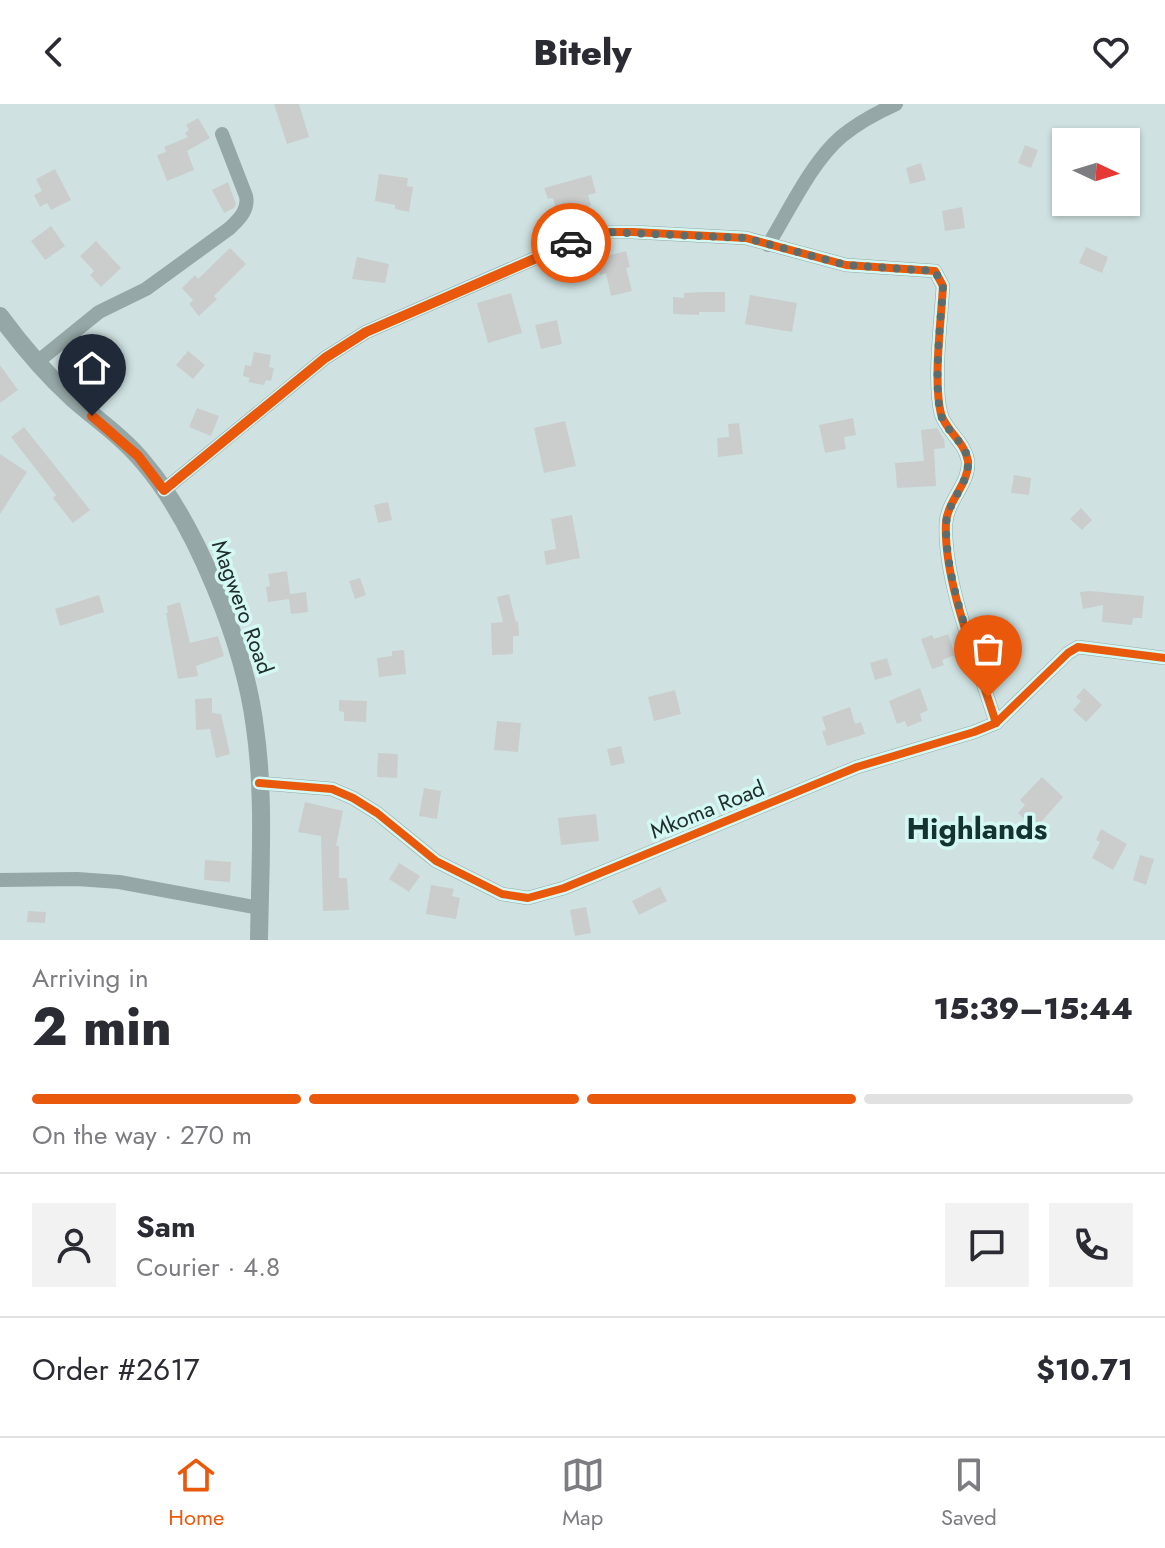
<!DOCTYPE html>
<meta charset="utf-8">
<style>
body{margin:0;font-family:Jost,sans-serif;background:#f2f2f3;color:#2b2b33;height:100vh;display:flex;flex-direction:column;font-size:30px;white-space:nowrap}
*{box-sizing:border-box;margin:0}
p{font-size:26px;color:#7c7c81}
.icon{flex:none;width:44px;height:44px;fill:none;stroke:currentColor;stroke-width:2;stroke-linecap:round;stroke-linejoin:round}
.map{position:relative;height:836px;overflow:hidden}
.sheet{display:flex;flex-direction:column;background:#fff;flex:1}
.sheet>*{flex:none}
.needle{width:52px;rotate:94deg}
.fabs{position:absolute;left:1052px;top:24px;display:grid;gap:16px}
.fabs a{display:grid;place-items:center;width:88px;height:88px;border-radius:0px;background:#fff;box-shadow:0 2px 6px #0004;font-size:40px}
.pin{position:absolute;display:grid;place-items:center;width:68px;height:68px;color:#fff;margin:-82px -34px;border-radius:50% 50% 50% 0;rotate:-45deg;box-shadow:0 0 8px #0007}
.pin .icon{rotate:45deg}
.courier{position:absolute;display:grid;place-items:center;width:80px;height:80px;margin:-40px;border:6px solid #ea580c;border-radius:50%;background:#fff;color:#222;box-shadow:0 2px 10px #0007}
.summary em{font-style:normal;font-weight:800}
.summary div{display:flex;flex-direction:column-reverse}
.summary{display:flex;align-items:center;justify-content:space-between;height:136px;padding:0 32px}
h1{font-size:52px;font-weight:800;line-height:60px}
.bar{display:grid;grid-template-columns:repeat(4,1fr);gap:12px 8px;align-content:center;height:96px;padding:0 32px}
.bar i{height:10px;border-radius:6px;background:#e1e1e2}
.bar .current{background:#ea580c}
.bar p{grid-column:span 4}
.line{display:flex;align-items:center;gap:20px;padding:0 32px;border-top:2px solid #e1e1e2}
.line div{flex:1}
.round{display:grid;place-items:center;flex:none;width:84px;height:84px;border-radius:0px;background:#f2f2f3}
header{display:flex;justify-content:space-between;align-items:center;height:104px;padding:0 32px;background:#fff;font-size:36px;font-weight:800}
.menu{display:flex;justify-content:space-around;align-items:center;height:112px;border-top:2px solid #e1e1e2;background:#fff;font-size:22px;color:#7c7c81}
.menu a{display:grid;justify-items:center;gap:4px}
.menu .current{color:#ea580c}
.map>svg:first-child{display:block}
</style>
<header><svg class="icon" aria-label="back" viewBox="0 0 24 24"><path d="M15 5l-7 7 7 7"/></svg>Bitely<svg class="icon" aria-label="heart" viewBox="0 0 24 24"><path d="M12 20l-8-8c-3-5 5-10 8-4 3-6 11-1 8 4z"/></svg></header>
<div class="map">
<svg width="1165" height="836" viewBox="0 0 1165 836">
<rect width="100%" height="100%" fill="#cfe2e1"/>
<g fill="#cacdcc">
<path d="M 274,0 L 299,0 L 309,33 L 287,40 Z"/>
<path d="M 198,14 L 210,34 L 187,47 L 194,66 L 167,77 L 157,51 L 166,48 L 164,43 L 188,33 L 185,29 L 189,26 L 186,21 Z"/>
<path d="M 1025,41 L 1038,46 L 1031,64 L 1018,59 Z"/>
<path d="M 921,59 L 926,76 L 910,80 L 906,64 Z"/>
<path d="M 55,65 L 71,96 L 51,106 L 47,99 L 40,103 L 34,91 L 42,87 L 36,75 Z"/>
<path d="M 379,70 L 408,74 L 407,82 L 413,83 L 409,108 L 395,105 L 395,101 L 375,97 Z"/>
<path d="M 591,71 L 596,89 L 588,91 L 591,102 L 558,111 L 553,94 L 548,95 L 544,84 Z"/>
<path d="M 228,78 L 236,100 L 234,104 L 224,109 L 212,86 Z"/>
<path d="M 962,103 L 965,124 L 945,127 L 942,107 Z"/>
<path d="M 51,122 L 65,142 L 45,156 L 31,137 Z"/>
<path d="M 96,137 L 121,164 L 101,183 L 90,171 L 94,167 L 80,152 Z"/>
<path d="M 1086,143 L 1108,153 L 1102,169 L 1079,159 Z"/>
<path d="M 230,144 L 246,160 L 214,192 L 217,195 L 199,212 L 189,200 L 193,196 L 182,184 L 195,171 L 198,175 Z"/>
<path d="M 626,147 L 630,163 L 626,164 L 632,187 L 611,192 L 606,169 L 600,171 L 596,155 Z"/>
<path d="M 357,153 L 389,160 L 385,179 L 352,175 Z"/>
<path d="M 703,188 L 725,188 L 725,208 L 699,208 L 699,211 L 673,210 L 673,193 L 684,194 L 684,189 Z"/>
<path d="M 511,189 L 522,229 L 488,239 L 477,199 Z"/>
<path d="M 750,191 L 797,199 L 792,228 L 745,220 Z"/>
<path d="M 557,216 L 562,240 L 541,245 L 535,221 Z"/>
<path d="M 188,247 L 205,261 L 193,275 L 176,261 Z"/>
<path d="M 254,248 L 271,251 L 269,263 L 274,264 L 271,277 L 266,276 L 264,281 L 248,278 L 250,274 L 243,272 L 245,261 L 251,262 Z"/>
<path d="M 0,261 L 18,286 L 0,299 Z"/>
<path d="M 197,304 L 219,312 L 211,332 L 189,323 Z"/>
<path d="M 853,314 L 856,331 L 844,333 L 846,345 L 825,349 L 819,321 Z"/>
<path d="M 565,317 L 576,362 L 544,369 L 534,324 Z"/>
<path d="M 739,319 L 743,350 L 718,353 L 717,334 L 729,333 L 728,320 Z"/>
<path d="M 24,323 L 90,406 L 73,419 L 53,394 L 56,391 L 11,333 Z"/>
<path d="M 937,324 L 944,335 L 945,344 L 934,345 L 936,382 L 897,384 L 895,359 L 924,357 L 921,326 Z"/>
<path d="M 0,350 L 27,368 L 0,410 Z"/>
<path d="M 1014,371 L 1031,374 L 1029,391 L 1011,389 Z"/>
<path d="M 388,398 L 392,416 L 378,419 L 374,401 Z"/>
<path d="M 1081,404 L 1092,416 L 1082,426 L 1070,415 Z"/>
<path d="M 572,411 L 580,454 L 546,461 L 544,447 L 556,445 L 551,415 Z"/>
<path d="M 287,467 L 290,490 L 306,488 L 308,508 L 291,510 L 289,495 L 268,498 L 266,483 L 270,482 L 268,470 Z"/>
<path d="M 360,474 L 366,491 L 355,495 L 349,477 Z"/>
<path d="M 1090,487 L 1144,492 L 1142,514 L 1133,514 L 1132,521 L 1102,518 L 1103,501 L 1083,505 L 1080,488 Z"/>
<path d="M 509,490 L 516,518 L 518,517 L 519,532 L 513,532 L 513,550 L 492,551 L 491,519 L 503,518 L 497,493 Z"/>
<path d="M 99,491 L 104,508 L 60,522 L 55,505 Z"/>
<path d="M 180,498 L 190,539 L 218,532 L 224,552 L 196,562 L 198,572 L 178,575 L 166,509 L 168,509 L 167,502 Z"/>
<path d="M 948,530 L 955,551 L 942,556 L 944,561 L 932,565 L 921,535 L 932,531 L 934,535 Z"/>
<path d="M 404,546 L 406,570 L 379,573 L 377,554 L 392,552 L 392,547 Z"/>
<path d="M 887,554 L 892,571 L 875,576 L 870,559 Z"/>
<path d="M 920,584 L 928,606 L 920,610 L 922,617 L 907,623 L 905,617 L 897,620 L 889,597 Z"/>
<path d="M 1084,584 L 1102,601 L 1086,618 L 1073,606 L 1081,597 L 1076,593 Z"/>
<path d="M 675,586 L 681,610 L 654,617 L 648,593 Z"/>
<path d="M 212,594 L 212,609 L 221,610 L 230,650 L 216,654 L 210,625 L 196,626 L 195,595 Z"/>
<path d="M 339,596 L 367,597 L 366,618 L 344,617 L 344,608 L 339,607 Z"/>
<path d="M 850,603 L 855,620 L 861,618 L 865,630 L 827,642 L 822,627 L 826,626 L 822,613 Z"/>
<path d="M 497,617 L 521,619 L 518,648 L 494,646 Z"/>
<path d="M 621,642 L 625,659 L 611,662 L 607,645 Z"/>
<path d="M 378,649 L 398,650 L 397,674 L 377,673 Z"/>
<path d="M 1042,673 L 1063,693 L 1035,725 L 1018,709 L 1025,701 L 1020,696 Z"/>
<path d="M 424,684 L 441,687 L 437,715 L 419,712 Z"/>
<path d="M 305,698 L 343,707 L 336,742 L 339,742 L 339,774 L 347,774 L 349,806 L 323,807 L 321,732 L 298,728 Z"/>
<path d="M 596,710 L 599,737 L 561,741 L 558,714 Z"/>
<path d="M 1101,725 L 1127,740 L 1113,766 L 1092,754 L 1100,738 L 1096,736 Z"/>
<path d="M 1140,751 L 1154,755 L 1146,781 L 1133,776 Z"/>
<path d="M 205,756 L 231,758 L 230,778 L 204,776 Z"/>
<path d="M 399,759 L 420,772 L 409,788 L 389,775 Z"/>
<path d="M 431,781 L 454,785 L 452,792 L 460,794 L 456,815 L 426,810 Z"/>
<path d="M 660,783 L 667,797 L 639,811 L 632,797 Z"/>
<path d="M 586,803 L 591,829 L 575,832 L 570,806 Z"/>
<path d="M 28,807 L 46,808 L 45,819 L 27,818 Z"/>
</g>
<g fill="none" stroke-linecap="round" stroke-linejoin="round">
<g stroke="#95a7a6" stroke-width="14">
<path d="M 768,141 C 789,107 812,57 842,32 C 859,18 876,9 896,0"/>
<path d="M 36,259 L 99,208 L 146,185 L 230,124 C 239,115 249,106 246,92 L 222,30"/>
<path d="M 164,386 L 325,254 L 366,228 L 584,133 L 605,128 L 633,128 L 746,134 L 846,161 L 935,167 L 943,182 C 941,218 933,277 941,310 C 946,327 965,338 968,357 C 970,379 947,397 946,419 C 943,477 978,561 996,619"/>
<path d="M 259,679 L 332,685 L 353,694 L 377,709 L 436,757 L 502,790 L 528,794 L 564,784 L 857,663 L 974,628 L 996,619 L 1068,549 L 1078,543 L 1165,554"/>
<path d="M 0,776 L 77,775 L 119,778 L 260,804"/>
</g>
<path stroke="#95a7a6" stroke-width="18" d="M 0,212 C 22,242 45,269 72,294 C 96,315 124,334 144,359 C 197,421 245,543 255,624 C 265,694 260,766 259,836"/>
<g stroke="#d4f8f4" stroke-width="13">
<g id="cycleway">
<path d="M 164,386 L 325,254 L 366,228 L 584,133 L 605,128 L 633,128 L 746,134 L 846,161 L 935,167 L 943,182 C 941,218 933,277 941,310 C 946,327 965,338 968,357 C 970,379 947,397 946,419 C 943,477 978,561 996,619"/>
<path d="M 259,679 L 332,685 L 353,694 L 377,709 L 436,757 L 502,790 L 528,794 L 564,784 L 857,663 L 974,628 L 996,619 L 1068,549 L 1078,543 L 1165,554"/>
</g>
</g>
<use href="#cycleway" stroke="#e8590c" stroke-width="8"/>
</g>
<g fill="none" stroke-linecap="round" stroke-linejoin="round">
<path stroke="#5e6d6c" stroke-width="8" stroke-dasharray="0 14.4" d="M 571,139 L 605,128 L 746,134 L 846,161 L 935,167 L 943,182 C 941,216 933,281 941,311 C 946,328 967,339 968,358 C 969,380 947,398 946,421 C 946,480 971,537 988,593"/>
<path stroke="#ea580c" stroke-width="10" d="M 92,312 L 138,352 L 164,386 L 325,254 L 366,228 L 571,139"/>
</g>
<g text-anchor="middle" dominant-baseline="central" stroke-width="7" stroke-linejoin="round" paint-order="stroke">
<g font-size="22" fill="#212e2d" stroke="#d4f8f4">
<text transform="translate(243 503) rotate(70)">Magwero Road</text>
<text transform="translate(707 705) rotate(-22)">Mkoma Road</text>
</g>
<g font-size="30" font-weight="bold" fill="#133230" stroke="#d4f8f4">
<text x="977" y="724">Highlands</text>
</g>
</g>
</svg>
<div class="fabs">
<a><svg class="needle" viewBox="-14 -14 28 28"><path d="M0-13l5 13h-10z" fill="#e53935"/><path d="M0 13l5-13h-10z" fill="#7c7c81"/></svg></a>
</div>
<div class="pin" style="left:988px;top:593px;background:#ea580c"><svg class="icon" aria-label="bag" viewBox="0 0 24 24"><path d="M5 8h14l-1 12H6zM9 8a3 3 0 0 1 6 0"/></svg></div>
<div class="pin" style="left:92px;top:312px;background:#1f2937"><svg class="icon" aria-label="home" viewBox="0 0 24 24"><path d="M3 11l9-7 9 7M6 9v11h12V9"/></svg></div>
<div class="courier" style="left:571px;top:139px"><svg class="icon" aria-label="car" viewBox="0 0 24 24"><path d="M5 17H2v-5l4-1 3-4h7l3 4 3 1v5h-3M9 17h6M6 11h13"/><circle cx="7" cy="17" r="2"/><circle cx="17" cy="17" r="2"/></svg></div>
</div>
<section class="sheet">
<div class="summary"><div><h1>2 min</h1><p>Arriving in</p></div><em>15:39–15:44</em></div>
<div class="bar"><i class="current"></i><i class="current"></i><i class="current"></i><i></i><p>On the way · 270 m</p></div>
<div class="line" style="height:144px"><a class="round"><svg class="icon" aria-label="person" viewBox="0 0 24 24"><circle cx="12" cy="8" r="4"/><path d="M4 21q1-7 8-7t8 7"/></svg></a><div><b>Sam</b><p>Courier · 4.8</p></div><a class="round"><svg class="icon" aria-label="chat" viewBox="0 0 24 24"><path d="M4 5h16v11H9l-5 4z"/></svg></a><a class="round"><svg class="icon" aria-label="phone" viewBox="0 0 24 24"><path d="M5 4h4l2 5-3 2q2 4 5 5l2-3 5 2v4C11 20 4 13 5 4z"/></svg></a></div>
<div class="line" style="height:104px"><div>Order #2617</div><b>$10.71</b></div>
</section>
<nav class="menu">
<a class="current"><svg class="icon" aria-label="home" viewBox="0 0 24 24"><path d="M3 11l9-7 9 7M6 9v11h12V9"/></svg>Home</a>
<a><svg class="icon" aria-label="map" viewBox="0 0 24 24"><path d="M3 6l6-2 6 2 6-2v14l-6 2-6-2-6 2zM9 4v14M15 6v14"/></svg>Map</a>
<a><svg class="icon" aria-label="saved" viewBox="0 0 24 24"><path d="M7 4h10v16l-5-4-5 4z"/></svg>Saved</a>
</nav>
